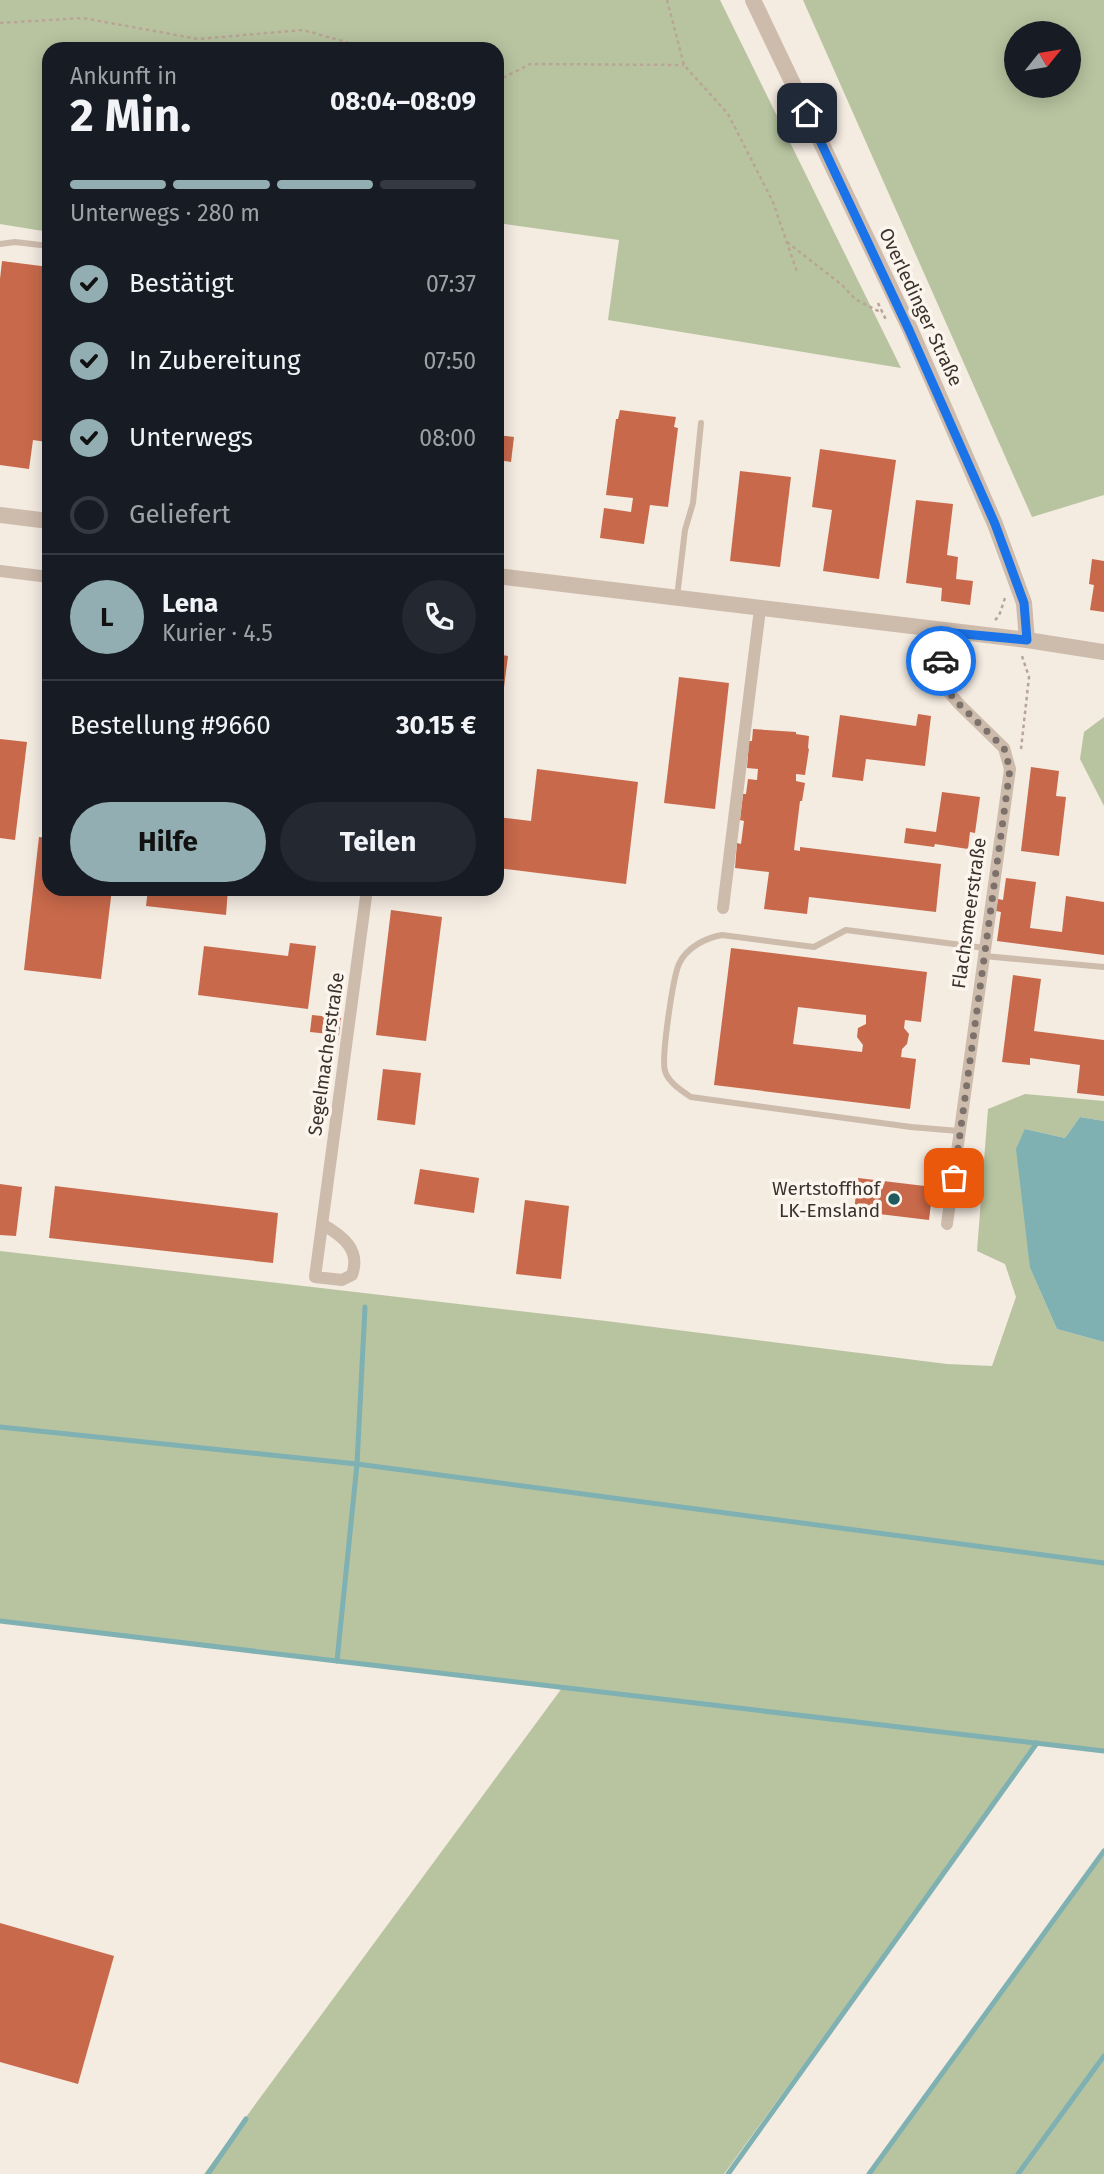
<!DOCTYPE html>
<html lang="de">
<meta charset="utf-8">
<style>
body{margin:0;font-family:"Fira Sans",sans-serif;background:#242831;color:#f1f3f6;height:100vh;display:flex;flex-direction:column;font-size:26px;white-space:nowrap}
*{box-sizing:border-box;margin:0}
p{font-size:23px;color:#9ea1a6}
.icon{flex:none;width:38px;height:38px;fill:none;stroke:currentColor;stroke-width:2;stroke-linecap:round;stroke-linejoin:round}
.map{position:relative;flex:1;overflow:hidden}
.details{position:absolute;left:42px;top:42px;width:462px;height:854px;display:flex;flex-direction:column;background:#171b24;border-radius:21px;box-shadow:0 4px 18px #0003}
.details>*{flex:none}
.needle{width:46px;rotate:60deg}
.fabs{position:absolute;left:1004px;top:21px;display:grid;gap:14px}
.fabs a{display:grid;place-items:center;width:77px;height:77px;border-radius:50%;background:#171b24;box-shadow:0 4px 18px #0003;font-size:35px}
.pin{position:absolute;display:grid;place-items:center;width:60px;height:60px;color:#fff;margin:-30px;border-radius:14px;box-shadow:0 4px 10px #0006}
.courier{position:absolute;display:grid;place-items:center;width:70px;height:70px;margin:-35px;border:5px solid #1a73e8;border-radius:50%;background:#fff;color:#222;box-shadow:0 2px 9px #0007}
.summary em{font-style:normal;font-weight:700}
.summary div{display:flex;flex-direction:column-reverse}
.summary{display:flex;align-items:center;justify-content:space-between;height:119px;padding:0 28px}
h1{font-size:46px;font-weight:700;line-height:52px}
.bar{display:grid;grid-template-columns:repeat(4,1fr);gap:10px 7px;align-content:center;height:84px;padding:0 28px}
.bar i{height:9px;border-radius:5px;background:#363941}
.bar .selected{background:#92aeb2}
.bar p{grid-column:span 4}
.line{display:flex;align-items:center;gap:18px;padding:0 28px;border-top:2px solid #363941}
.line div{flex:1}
.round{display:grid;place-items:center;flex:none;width:74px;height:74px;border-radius:37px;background:#242831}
ol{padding:0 28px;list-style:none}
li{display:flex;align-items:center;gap:21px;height:77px}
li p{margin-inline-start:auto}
li .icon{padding:7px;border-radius:50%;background:#92aeb2;color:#111;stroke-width:4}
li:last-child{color:#9ea1a6}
li i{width:38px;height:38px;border:4px solid #363941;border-radius:50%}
.primary-button{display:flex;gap:14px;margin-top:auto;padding:14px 28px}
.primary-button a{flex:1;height:80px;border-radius:42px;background:#92aeb2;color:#111;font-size:28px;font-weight:700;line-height:80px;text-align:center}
.primary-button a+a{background:#242831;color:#f1f3f6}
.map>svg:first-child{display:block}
</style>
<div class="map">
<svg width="1104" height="2174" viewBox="0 0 1104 2174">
<rect width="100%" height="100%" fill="#f4ebe1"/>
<g fill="#b8c4a0" fill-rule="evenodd">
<path d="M 0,0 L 720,0 L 901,368 L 608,320 L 619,240 L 497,223 L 497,49 L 49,49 L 49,232 L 0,224 Z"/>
<path d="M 803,0 L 1104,0 L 1104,495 L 1032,517 ZM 1017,33 L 1069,33 L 1069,86 L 1017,86 Z"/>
<path d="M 1104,717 L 1104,806 L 1080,759 L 1084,732 Z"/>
<path d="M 1025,1094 L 1104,1101 L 1104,1121 L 1080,1117 L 1065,1138 L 1025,1129 L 1030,1268 L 1057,1329 L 1104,1342 L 1104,1751 L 1037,1743 L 724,2174 L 204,2174 L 562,1688 L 0,1621 L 0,1251 L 606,1321 L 947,1364 L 992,1366 L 1016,1297 L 1005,1264 L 977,1251 L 988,1109 Z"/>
<path d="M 1104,1851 L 1104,2174 L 869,2174 Z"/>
</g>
<path fill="#7fb0b2" d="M 1080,1117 L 1104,1121 L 1104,1342 L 1057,1329 L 1030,1268 L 1016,1149 L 1025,1129 L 1065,1138 Z"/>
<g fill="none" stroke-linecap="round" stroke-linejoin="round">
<g stroke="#7fb0b2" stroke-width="5">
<path d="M 0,1427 L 357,1464 L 1104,1563"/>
<path d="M 0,1621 L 337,1661 L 357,1464 L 365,1307"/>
<path d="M 337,1661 L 1104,1751"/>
<path d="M 208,2174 L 246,2119"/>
<path d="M 728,2174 L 1037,1743"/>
<path d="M 869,2174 L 1104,1851"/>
<path d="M 1018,2174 L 1104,2056"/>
</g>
</g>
<g fill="#c8694b" fill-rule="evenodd">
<path d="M 2,261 L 49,267 L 49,429 L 47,442 L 33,440 L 29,469 L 0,465 L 0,279 Z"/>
<path d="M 620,410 L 676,417 L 674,427 L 678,428 L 668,507 L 650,505 L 644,544 L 600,538 L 604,508 L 631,512 L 633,498 L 606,495 L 616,419 L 618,419 Z"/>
<path d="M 497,435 L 514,437 L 511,462 L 497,460 Z"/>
<path d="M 820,449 L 896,460 L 879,579 L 823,571 L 832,510 L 812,507 Z"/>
<path d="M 740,471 L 791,477 L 780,567 L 730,561 Z"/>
<path d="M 916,500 L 953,504 L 947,555 L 958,557 L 956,579 L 973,581 L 970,605 L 941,601 L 942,588 L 906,583 Z"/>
<path d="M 1092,559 L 1104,561 L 1104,612 L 1090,610 L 1094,585 L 1089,584 Z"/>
<path d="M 497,654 L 508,656 L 501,711 L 497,710 Z"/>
<path d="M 679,677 L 729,683 L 715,809 L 664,803 Z"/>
<path d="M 918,714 L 931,716 L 925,766 L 866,759 L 863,781 L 832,777 L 840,715 L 916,726 Z"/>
<path d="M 753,729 L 796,732 L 796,734 L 809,736 L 808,748 L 809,749 L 805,775 L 796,774 L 796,781 L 805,783 L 802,801 L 800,801 L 794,850 L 800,851 L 800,847 L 941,864 L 936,912 L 809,897 L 807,914 L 764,909 L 769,872 L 735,868 L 737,843 L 741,844 L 744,821 L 740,820 L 743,794 L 746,794 L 748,779 L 757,780 L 758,769 L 747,768 L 749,741 L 752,741 Z"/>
<path d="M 0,739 L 27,742 L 15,840 L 0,838 Z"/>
<path d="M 1031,767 L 1059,771 L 1056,796 L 1066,797 L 1059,856 L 1021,851 Z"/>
<path d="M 537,769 L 638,782 L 626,884 L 497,868 L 497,817 L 531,821 Z"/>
<path d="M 942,792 L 980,797 L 975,833 L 970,832 L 968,849 L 935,844 L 934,847 L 904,843 L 906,828 L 936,832 Z"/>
<path d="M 39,837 L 49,838 L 49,889 L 112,889 L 101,979 L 24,970 Z"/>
<path d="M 1006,878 L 1036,882 L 1030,928 L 1062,932 L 1066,896 L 1104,902 L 1104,955 L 997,941 L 1001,912 L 996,911 L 998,899 L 1003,900 Z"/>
<path d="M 148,889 L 228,889 L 226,915 L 146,906 Z"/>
<path d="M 391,910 L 442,917 L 426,1041 L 376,1035 Z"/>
<path d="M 290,943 L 316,946 L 308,1009 L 198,995 L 204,946 L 288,956 Z"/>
<path d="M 731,948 L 927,972 L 921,1022 L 905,1020 L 904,1028 L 909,1034 L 907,1044 L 902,1049 L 901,1057 L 916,1059 L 910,1109 L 714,1085 ZM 798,1007 L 866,1015 L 866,1024 L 858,1028 L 857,1037 L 863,1045 L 862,1052 L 793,1044 Z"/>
<path d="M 1013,975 L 1041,979 L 1034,1031 L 1104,1040 L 1104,1096 L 1077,1093 L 1080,1065 L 1030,1058 L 1030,1065 L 1002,1062 Z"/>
<path d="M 312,1015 L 341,1018 L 339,1035 L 310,1032 Z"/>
<path d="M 383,1069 L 421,1073 L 415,1125 L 377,1120 Z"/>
<path d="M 420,1169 L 479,1178 L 474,1213 L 414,1204 Z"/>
<path d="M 858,1178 L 933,1187 L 929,1220 L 854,1211 Z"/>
<path d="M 0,1184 L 22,1187 L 16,1236 L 0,1235 Z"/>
<path d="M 55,1186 L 278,1213 L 273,1263 L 49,1238 Z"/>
<path d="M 525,1200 L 569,1206 L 561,1279 L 516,1274 Z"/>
<path d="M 0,1923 L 114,1956 L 78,2084 L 0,2062 Z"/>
</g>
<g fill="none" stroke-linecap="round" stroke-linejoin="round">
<g stroke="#b9a596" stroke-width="2.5" stroke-dasharray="3.5 3.5" stroke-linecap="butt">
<path d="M 667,0 L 684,65 L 728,114 L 773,202 L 797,272"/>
<path d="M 0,23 L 83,18 L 198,39 L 303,30 L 346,42 L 357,49"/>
<path d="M 497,81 L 530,64 L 684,65"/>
<path d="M 787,242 L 842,285 L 855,299 L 882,313"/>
<path d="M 878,303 L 887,322"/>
<path d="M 995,620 L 999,616 L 1005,598"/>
<path d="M 1021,749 L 1029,677 L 1022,656"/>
</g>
<g stroke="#cdbbac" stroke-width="6">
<path d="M 0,244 L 15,242 L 49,246"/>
<path d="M 677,597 L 685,530 L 693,503 L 701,423"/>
<path d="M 984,956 L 1104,967"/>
<path d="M 959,1131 L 911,1127 L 691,1097 C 682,1091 668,1082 665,1071 C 661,1058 673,977 679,964 C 686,948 705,938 722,935 L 814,947 L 846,930 L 985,948"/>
</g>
<g stroke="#cdbbac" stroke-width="12">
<path d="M 0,571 L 49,577"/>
<path d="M 943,632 L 940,672 L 945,688 L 960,705 L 1004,748 L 1010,769 L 947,1224"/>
<path d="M 723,908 L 760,609"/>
<path d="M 322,1224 C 343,1236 361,1250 352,1275 L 342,1280 L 315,1277 L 367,889"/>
</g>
<g stroke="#cdbbac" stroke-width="16">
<path d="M 753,0 L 910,329 L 995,524 L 1024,603 L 1027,640"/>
<path d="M 0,515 L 49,521"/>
<path d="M 497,576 L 1027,640 L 1104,652"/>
</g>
</g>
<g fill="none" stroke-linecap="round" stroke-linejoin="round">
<path stroke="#7c716b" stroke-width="7" stroke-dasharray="0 12.6" d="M 941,661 L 940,672 L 945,688 L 960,705 L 1004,748 L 1010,769 L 954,1178"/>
<path stroke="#1a73e8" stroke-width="9" d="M 807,113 L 909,330 L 995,524 L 1024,603 L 1027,640 L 943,632 L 941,661"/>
</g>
<circle fill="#1f5a5e" stroke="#fbf5ee" stroke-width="2.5" cx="894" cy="1199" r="7"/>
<g text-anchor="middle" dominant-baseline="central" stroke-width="7" stroke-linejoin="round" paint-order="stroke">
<g font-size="19" fill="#3b302b" stroke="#fbf5ee">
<text transform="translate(921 307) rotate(65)">Overledinger Straße</text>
<text transform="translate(969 913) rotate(-82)">Flachsmeerstraße</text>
<text transform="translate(326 1054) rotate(-82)">Segelmacherstraße</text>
</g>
<g font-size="19" fill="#3b302b" stroke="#fbf5ee" text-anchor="end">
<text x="880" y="1188">Wertstoffhof<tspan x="880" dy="22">LK-Emsland</tspan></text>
</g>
</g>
</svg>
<div class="fabs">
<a><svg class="needle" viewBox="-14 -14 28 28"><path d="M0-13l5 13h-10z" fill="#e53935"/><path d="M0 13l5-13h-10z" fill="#9ea1a6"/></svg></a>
</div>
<div class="pin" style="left:954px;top:1178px;background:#ea580c"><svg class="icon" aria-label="bag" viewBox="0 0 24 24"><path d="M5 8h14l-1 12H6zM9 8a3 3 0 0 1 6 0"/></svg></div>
<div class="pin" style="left:807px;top:113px;background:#1f2937"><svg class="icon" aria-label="home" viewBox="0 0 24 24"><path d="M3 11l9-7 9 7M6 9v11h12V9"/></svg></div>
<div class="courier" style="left:941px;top:661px"><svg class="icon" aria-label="car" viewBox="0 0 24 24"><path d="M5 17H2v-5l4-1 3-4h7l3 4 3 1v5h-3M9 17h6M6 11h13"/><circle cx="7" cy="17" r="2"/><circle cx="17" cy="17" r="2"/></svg></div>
<section class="details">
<div class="summary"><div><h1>2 Min.</h1><p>Ankunft in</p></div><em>08:04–08:09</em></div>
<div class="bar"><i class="selected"></i><i class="selected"></i><i class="selected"></i><i></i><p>Unterwegs · 280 m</p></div>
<ol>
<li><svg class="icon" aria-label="check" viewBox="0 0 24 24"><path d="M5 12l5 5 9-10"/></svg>Bestätigt<p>07:37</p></li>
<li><svg class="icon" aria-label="check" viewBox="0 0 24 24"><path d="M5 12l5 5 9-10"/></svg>In Zubereitung<p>07:50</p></li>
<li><svg class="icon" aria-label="check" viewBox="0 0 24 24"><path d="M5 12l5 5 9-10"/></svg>Unterwegs<p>08:00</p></li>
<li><i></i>Geliefert</li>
</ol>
<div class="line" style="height:126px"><b class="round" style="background:#92aeb2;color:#111">L</b><div><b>Lena</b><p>Kurier · 4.5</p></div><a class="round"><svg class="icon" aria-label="phone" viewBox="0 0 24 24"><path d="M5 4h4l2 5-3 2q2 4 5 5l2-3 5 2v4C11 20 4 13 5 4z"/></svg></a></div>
<div class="line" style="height:91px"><div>Bestellung #9660</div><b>30.15 €</b></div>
<div class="primary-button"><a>Hilfe</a><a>Teilen</a></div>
</section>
</div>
